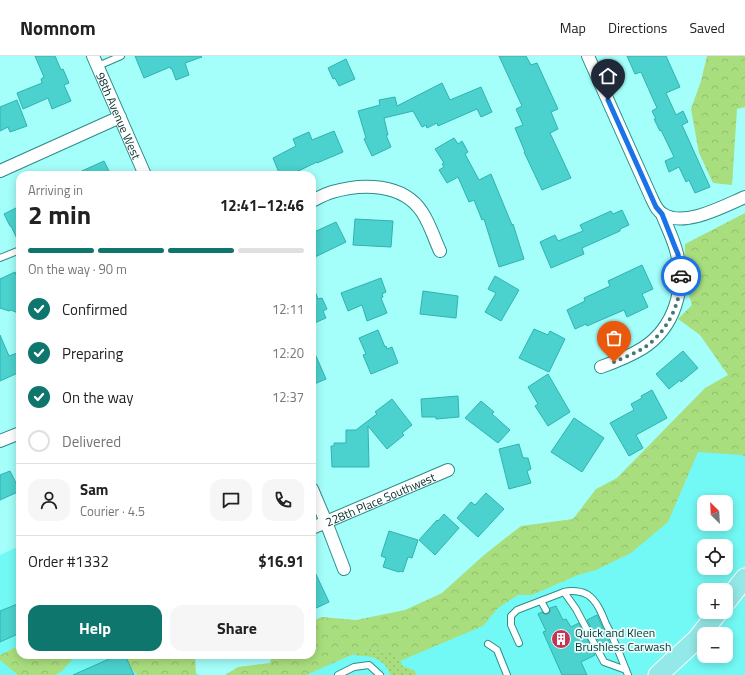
<!DOCTYPE html>
<meta charset="utf-8">
<style>
body{margin:0;font-family:"Titillium Web",sans-serif;background:#f6f6f6;color:#222;height:100vh;display:flex;flex-direction:column;font-size:15px;white-space:nowrap}
*{box-sizing:border-box;margin:0}
p{font-size:13px;color:#767676}
.icon{flex:none;width:22px;height:22px;fill:none;stroke:currentColor;stroke-width:2;stroke-linecap:round;stroke-linejoin:round}
.map{position:relative;flex:1;overflow:hidden}
.side{position:absolute;left:16px;top:115px;width:300px;height:488px;display:flex;flex-direction:column;background:#fff;border-radius:12px;box-shadow:0 2px 10px #0003}
.side>*{flex:none}
.needle{width:26px;rotate:336deg}
.fabs{position:absolute;left:697px;top:439px;display:grid;gap:8px}
.fabs a{display:grid;place-items:center;width:36px;height:36px;border-radius:8px;background:#fff;box-shadow:0 2px 10px #0003;font-size:20px}
.pin{position:absolute;display:grid;place-items:center;width:34px;height:34px;color:#fff;margin:-41px -17px;border-radius:50% 50% 50% 0;rotate:-45deg;box-shadow:0 0 4px #0007}
.pin .icon{rotate:45deg}
.courier{position:absolute;display:grid;place-items:center;width:40px;height:40px;margin:-20px;border:3px solid #1a73e8;border-radius:50%;background:#fff;color:#222;box-shadow:0 1px 5px #0007}
.headline em{font-style:normal;font-weight:700}
.headline div{display:flex;flex-direction:column-reverse}
.headline{display:flex;align-items:center;justify-content:space-between;height:68px;padding:0 12px}
h1{font-size:26px;font-weight:700;line-height:30px}
.bar{display:grid;grid-template-columns:repeat(4,1fr);gap:6px 4px;align-content:center;height:48px;padding:0 12px}
.bar i{height:5px;border-radius:3px;background:#e0e0e0}
.bar .active{background:#0f766e}
.bar p{grid-column:span 4}
.line{display:flex;align-items:center;gap:10px;padding:0 12px;border-top:1px solid #e0e0e0}
.line div{flex:1}
.round{display:grid;place-items:center;flex:none;width:42px;height:42px;border-radius:12px;background:#f6f6f6}
ol{padding:0 12px;list-style:none}
li{display:flex;align-items:center;gap:12px;height:44px}
li p{margin-inline-start:auto}
li .icon{padding:4px;border-radius:50%;background:#0f766e;color:#fff;stroke-width:4}
li:last-child{color:#767676}
li i{width:22px;height:22px;border:2px solid #e0e0e0;border-radius:50%}
.button{display:flex;gap:8px;margin-top:auto;padding:8px 12px}
.button a{flex:1;height:46px;border-radius:12px;background:#0f766e;color:#fff;font-size:16px;font-weight:700;line-height:46px;text-align:center}
.button a+a{background:#f6f6f6;color:#222}
header{display:flex;align-items:center;gap:24px;box-sizing:border-box;height:56px;padding:0 20px;background:#fff;border-bottom:1px solid #e0e0e0}
header strong{font-size:19px}
nav{display:flex;gap:22px;margin-inline-start:auto;font-size:14px}
.map>svg:first-child{display:block}
</style>
<header>
<strong>Nomnom</strong>
<nav><a>Map</a><a>Directions</a><a>Saved</a></nav>
</header>
<div class="map">
<svg width="745" height="619" viewBox="0 0 745 619">
<defs>
<pattern id="grass-dots" width="8" height="8" patternUnits="userSpaceOnUse"><rect width="8" height="8" fill="#a9de7e"/><path d="M2 2h.1M6 6h.1" fill="none" stroke="#90bf6d" stroke-width="1.8" stroke-linecap="round"/></pattern>
<pattern id="forest-crowns" width="20" height="18" patternUnits="userSpaceOnUse"><rect width="20" height="18" fill="#a9de7e"/><path d="M2 6a3 3 0 1 1 6 0M12 15a3 3 0 1 1 6 0" fill="none" stroke="#90bf6d"/></pattern>
</defs>
<rect width="100%" height="100%" fill="#a4fefa"/>
<g fill="#73f9f5" fill-rule="evenodd">
<path d="M 719,338 L 745,369 L 745,619 L 282,619 L 590,471 ZM 704,446 L 726,446 L 726,468 L 704,468 ZM 704,490 L 726,490 L 726,512 L 704,512 ZM 704,534 L 726,534 L 726,556 L 704,556 ZM 704,578 L 726,578 L 726,600 L 704,600 Z"/>
<path d="M 20,490 L 20,599 L 159,599 L 200,619 L 0,619 L 0,499 Z"/>
</g>
<path fill="url(#grass-dots)" d="M 368,593 L 390,595 L 402,607 L 401,609 L 415,615 L 416,619 L 391,619 C 384,603 372,599 356,600 L 354,598 Z"/>
<g fill="url(#forest-crowns)">
<path d="M 707,0 L 745,0 L 745,51 L 737,53 L 732,129 L 713,127 L 699,97 L 691,53 L 701,25 Z"/>
<path d="M 745,157 L 745,400 L 741,399 L 698,396 L 668,466 L 631,497 L 596,514 L 578,519 L 532,539 L 518,539 L 498,552 L 483,570 L 400,605 L 390,595 L 368,593 L 354,598 L 306,619 L 225,619 L 238,611 L 270,607 L 272,599 L 312,599 L 312,565 L 322,561 L 356,564 L 405,554 L 442,537 L 484,499 L 521,470 L 573,463 L 596,433 L 617,422 L 705,332 L 728,319 L 700,279 L 678,263 L 692,249 L 684,223 L 685,188 Z"/>
<path d="M 20,589 L 20,599 L 76,599 L 62,615 L 55,619 L 18,619 L 0,604 L 0,599 Z"/>
<path d="M 120,599 L 195,599 L 196,619 L 137,619 Z"/>
</g>
<g fill="#4bd2ce" stroke="#31b2af">
<path d="M 35,0 L 55,0 L 61,14 L 63,13 L 69,27 L 64,29 L 71,45 L 52,53 L 48,42 L 23,53 L 17,37 L 42,27 L 41,23 L 44,21 Z"/>
<path d="M 135,0 L 201,0 L 202,1 L 185,7 L 189,19 L 176,24 L 172,13 L 171,13 L 170,11 L 144,22 Z"/>
<path d="M 499,0 L 526,0 L 531,9 L 537,7 L 558,53 L 551,56 L 558,73 L 550,77 L 571,122 L 542,134 L 524,96 L 525,96 L 515,72 L 523,69 L 516,53 L 522,50 Z"/>
<path d="M 627,0 L 666,0 L 680,31 L 666,37 L 676,59 L 683,55 L 688,66 L 682,69 L 710,131 L 695,137 L 689,124 L 686,126 L 679,111 L 669,116 L 665,105 L 674,101 L 661,74 L 660,75 L 654,63 L 656,63 L 652,55 L 657,52 L 641,16 L 635,18 Z"/>
<path d="M 346,3 L 355,23 L 339,30 L 335,22 L 333,23 L 328,12 Z"/>
<path d="M 442,27 L 450,44 L 481,31 L 492,56 L 481,61 L 477,53 L 438,70 L 437,67 L 427,72 L 426,69 L 422,71 L 413,55 L 384,62 L 388,79 L 386,79 L 391,91 L 372,100 L 364,83 L 366,82 L 358,55 L 380,49 L 379,44 L 395,41 L 397,50 Z"/>
<path d="M 17,44 L 27,70 L 10,76 L 8,71 L 0,75 L 0,51 Z"/>
<path d="M 334,75 L 343,96 L 317,107 L 317,106 L 290,119 L 280,119 L 273,102 L 296,90 L 293,83 L 309,76 L 312,84 Z"/>
<path d="M 454,82 L 458,88 L 462,85 L 468,96 L 465,98 L 479,124 L 491,118 L 512,169 L 513,168 L 524,203 L 499,211 L 484,163 L 482,164 L 474,144 L 469,146 L 458,121 L 447,127 L 439,114 L 444,111 L 442,108 L 444,107 L 435,93 Z"/>
<path d="M 104,105 L 111,119 L 73,119 Z"/>
<path d="M 20,150 L 20,189 L 11,170 L 10,170 L 4,158 Z"/>
<path d="M 622,154 L 629,169 L 620,173 L 620,175 L 582,192 L 584,198 L 551,212 L 540,186 L 555,179 L 558,185 L 583,175 L 580,169 L 611,155 L 613,158 Z"/>
<path d="M 355,163 L 393,165 L 391,191 L 353,189 Z"/>
<path d="M 336,166 L 346,186 L 315,201 L 312,194 L 312,177 Z"/>
<path d="M 642,209 L 653,233 L 642,238 L 648,251 L 627,261 L 624,254 L 587,270 L 586,268 L 575,273 L 567,254 L 585,245 L 584,242 L 610,230 L 608,225 Z"/>
<path d="M 15,216 L 20,228 L 20,258 L 11,254 L 9,255 L 0,252 L 0,223 Z"/>
<path d="M 495,220 L 519,234 L 501,265 L 485,256 L 496,237 L 488,233 Z"/>
<path d="M 381,222 L 386,236 L 382,238 L 383,241 L 381,242 L 387,257 L 367,265 L 362,249 L 348,255 L 341,237 Z"/>
<path d="M 312,228 L 318,243 L 322,242 L 327,253 L 323,255 L 326,262 L 312,268 Z"/>
<path d="M 423,235 L 458,240 L 456,262 L 420,258 Z"/>
<path d="M 534,273 L 548,279 L 550,275 L 565,283 L 549,316 L 519,302 Z"/>
<path d="M 378,274 L 385,291 L 386,290 L 387,293 L 392,291 L 398,307 L 371,318 L 363,299 L 366,298 L 359,282 Z"/>
<path d="M 0,279 L 9,300 L 20,296 L 20,316 L 0,325 Z"/>
<path d="M 312,291 L 326,323 L 312,329 Z"/>
<path d="M 683,295 L 698,312 L 681,326 L 680,324 L 669,333 L 656,318 Z"/>
<path d="M 548,318 L 570,356 L 548,370 L 535,350 L 538,348 L 528,331 Z"/>
<path d="M 652,334 L 667,362 L 636,379 L 643,392 L 629,400 L 610,367 L 634,354 L 631,348 L 642,342 L 641,340 Z"/>
<path d="M 458,340 L 459,361 L 436,363 L 436,361 L 422,361 L 421,343 Z"/>
<path d="M 392,343 L 412,369 L 402,377 L 404,379 L 387,393 L 368,370 L 369,411 L 332,411 L 331,390 L 334,390 L 334,387 L 346,387 L 346,374 L 356,374 L 377,358 L 375,356 Z"/>
<path d="M 481,345 L 494,356 L 492,358 L 510,374 L 498,387 L 465,362 Z"/>
<path d="M 574,362 L 604,382 L 582,416 L 551,396 Z"/>
<path d="M 519,388 L 523,402 L 524,401 L 524,402 L 528,402 L 531,413 L 527,415 L 531,427 L 509,433 L 499,393 Z"/>
<path d="M 10,415 L 20,435 L 0,444 L 0,419 Z"/>
<path d="M 486,437 L 504,453 L 478,481 L 457,462 L 471,446 L 475,449 Z"/>
<path d="M 444,458 L 459,472 L 435,499 L 419,484 L 437,464 L 438,465 Z"/>
<path d="M 389,475 L 418,484 L 412,502 L 408,501 L 403,516 L 400,515 L 399,516 L 383,511 L 386,502 L 381,500 Z"/>
<path d="M 312,510 L 329,546 L 312,554 Z"/>
<path d="M 20,547 L 20,577 L 0,586 L 0,555 Z"/>
<path d="M 556,550 L 563,564 L 566,563 L 571,571 L 579,567 L 595,599 L 581,606 L 587,619 L 562,619 L 543,576 L 546,575 L 538,558 L 542,556 L 544,558 L 548,558 L 550,556 L 550,552 Z"/>
<path d="M 597,559 L 612,592 L 604,596 L 587,564 Z"/>
<path d="M 118,599 L 125,599 L 134,619 L 73,619 Z"/>
</g>
<g fill="none" stroke-linecap="round" stroke-linejoin="round">
<g stroke="#2e8c8a" stroke-width="8">
<g id="service">
<path d="M 98,10 L 121,0"/>
<path d="M 0,202 L 20,194"/>
<path d="M 564,536 L 576,553 L 604,606 L 626,614"/>
<path d="M 541,545 L 546,554"/>
<path d="M 519,587 L 511,569 L 511,560 L 517,554 L 564,536 C 571,534 582,535 588,539 C 597,545 602,558 606,568 C 615,584 621,602 628,619"/>
<path d="M 488,588 L 497,594 L 507,619"/>
<path d="M 338,619 L 354,611 L 369,609 L 380,619"/>
</g>
</g>
<g stroke="#2e8c8a" stroke-width="14">
<g id="minor">
<path id="s1" d="M 93,0 L 145,119"/>
<path d="M 588,0 L 652,143 C 655,149 657,155 663,158 C 684,172 724,150 745,141"/>
<path d="M 0,115 L 120,61"/>
<path d="M 312,145 C 318,142 325,138 332,136 C 362,127 403,127 422,156 C 430,168 434,182 440,195"/>
<path d="M 601,311 C 615,306 630,300 643,292 C 674,272 686,233 677,198 C 674,184 667,171 662,158"/>
<path d="M 0,385 L 20,377"/>
<path d="M 312,433 L 326,466 L 344,513"/>
<path id="s2" d="M 312,472 L 448,414"/>
</g>
</g>
<g stroke="#fff" stroke-width="21">
<g id="primary">
<path d="M 726,546 L 745,522"/>
<path d="M 658,619 L 697,583 L 718,556"/>
</g>
</g>
<use href="#service" stroke="#fff" stroke-width="6"/>
<use href="#minor" stroke="#fff" stroke-width="12"/>
<use href="#primary" stroke="#92e9e7" stroke-width="19"/>
</g>
<g fill="none" stroke-linecap="round" stroke-linejoin="round">
<path stroke="#3f7876" stroke-width="4" stroke-dasharray="0 7.2" d="M 614,306 C 623,302 633,298 642,293 C 666,278 681,249 681,220"/>
<path stroke="#1a73e8" stroke-width="5" d="M 608,44 L 656,151 L 662,158 L 675,191 L 678,198 L 681,220"/>
</g>
<defs>
<g id="building-disc" transform="scale(1)"><circle r="9.5" fill="#c43455" stroke="#e9fdfc"/><path d="M-4-6H4V6H1V3H-1V6H-4ZM-2.5-4.3h1.7v1.8h-1.7ZM.8-4.3h1.7v1.8H.8ZM-2.5-1h1.7V.8h-1.7ZM.8-1h1.7V.8H.8Z" fill="#fff"/></g>
</defs>
<g fill-rule="evenodd">
<use href="#building-disc" x="561" y="583"/>
</g>
<g text-anchor="middle" dominant-baseline="central" stroke-width="3.5" stroke-linejoin="round" paint-order="stroke">
<g font-size="12" fill="#08302f" stroke="#e9fdfc">
<text stroke="none"><textPath href="#s1" startOffset="65">98th Avenue West</textPath></text>
<text stroke="none"><textPath href="#s2" startOffset="74">228th Place Southwest</textPath></text>
</g>
<g font-size="12" fill="#08302f" stroke="#e9fdfc" text-anchor="start">
<text x="575" y="576">Quick and Kleen<tspan x="575" dy="14">Brushless Carwash</tspan></text>
</g>
</g>
</svg>
<div class="fabs">
<a><svg class="needle" viewBox="-14 -14 28 28"><path d="M0-13l5 13h-10z" fill="#e53935"/><path d="M0 13l5-13h-10z" fill="#767676"/></svg></a>
<a><svg class="icon" aria-label="locate" viewBox="0 0 24 24"><circle cx="12" cy="12" r="6"/><path d="M12 2v4M12 18v4M2 12h4M18 12h4"/></svg></a>
<a>+</a>
<a>−</a>
</div>
<div class="pin" style="left:614px;top:306px;background:#ea580c"><svg class="icon" aria-label="bag" viewBox="0 0 24 24"><path d="M5 8h14l-1 12H6zM9 8a3 3 0 0 1 6 0"/></svg></div>
<div class="pin" style="left:608px;top:44px;background:#1f2937"><svg class="icon" aria-label="home" viewBox="0 0 24 24"><path d="M3 11l9-7 9 7M6 9v11h12V9"/></svg></div>
<div class="courier" style="left:681px;top:220px"><svg class="icon" aria-label="car" viewBox="0 0 24 24"><path d="M5 17H2v-5l4-1 3-4h7l3 4 3 1v5h-3M9 17h6M6 11h13"/><circle cx="7" cy="17" r="2"/><circle cx="17" cy="17" r="2"/></svg></div>
<section class="side">
<div class="headline"><div><h1>2 min</h1><p>Arriving in</p></div><em>12:41–12:46</em></div>
<div class="bar"><i class="active"></i><i class="active"></i><i class="active"></i><i></i><p>On the way · 90 m</p></div>
<ol>
<li><svg class="icon" aria-label="check" viewBox="0 0 24 24"><path d="M5 12l5 5 9-10"/></svg>Confirmed<p>12:11</p></li>
<li><svg class="icon" aria-label="check" viewBox="0 0 24 24"><path d="M5 12l5 5 9-10"/></svg>Preparing<p>12:20</p></li>
<li><svg class="icon" aria-label="check" viewBox="0 0 24 24"><path d="M5 12l5 5 9-10"/></svg>On the way<p>12:37</p></li>
<li><i></i>Delivered</li>
</ol>
<div class="line" style="height:72px"><a class="round"><svg class="icon" aria-label="person" viewBox="0 0 24 24"><circle cx="12" cy="8" r="4"/><path d="M4 21q1-7 8-7t8 7"/></svg></a><div><b>Sam</b><p>Courier · 4.5</p></div><a class="round"><svg class="icon" aria-label="chat" viewBox="0 0 24 24"><path d="M4 5h16v11H9l-5 4z"/></svg></a><a class="round"><svg class="icon" aria-label="phone" viewBox="0 0 24 24"><path d="M5 4h4l2 5-3 2q2 4 5 5l2-3 5 2v4C11 20 4 13 5 4z"/></svg></a></div>
<div class="line" style="height:52px"><div>Order #1332</div><b>$16.91</b></div>
<div class="button"><a>Help</a><a>Share</a></div>
</section>
</div>
